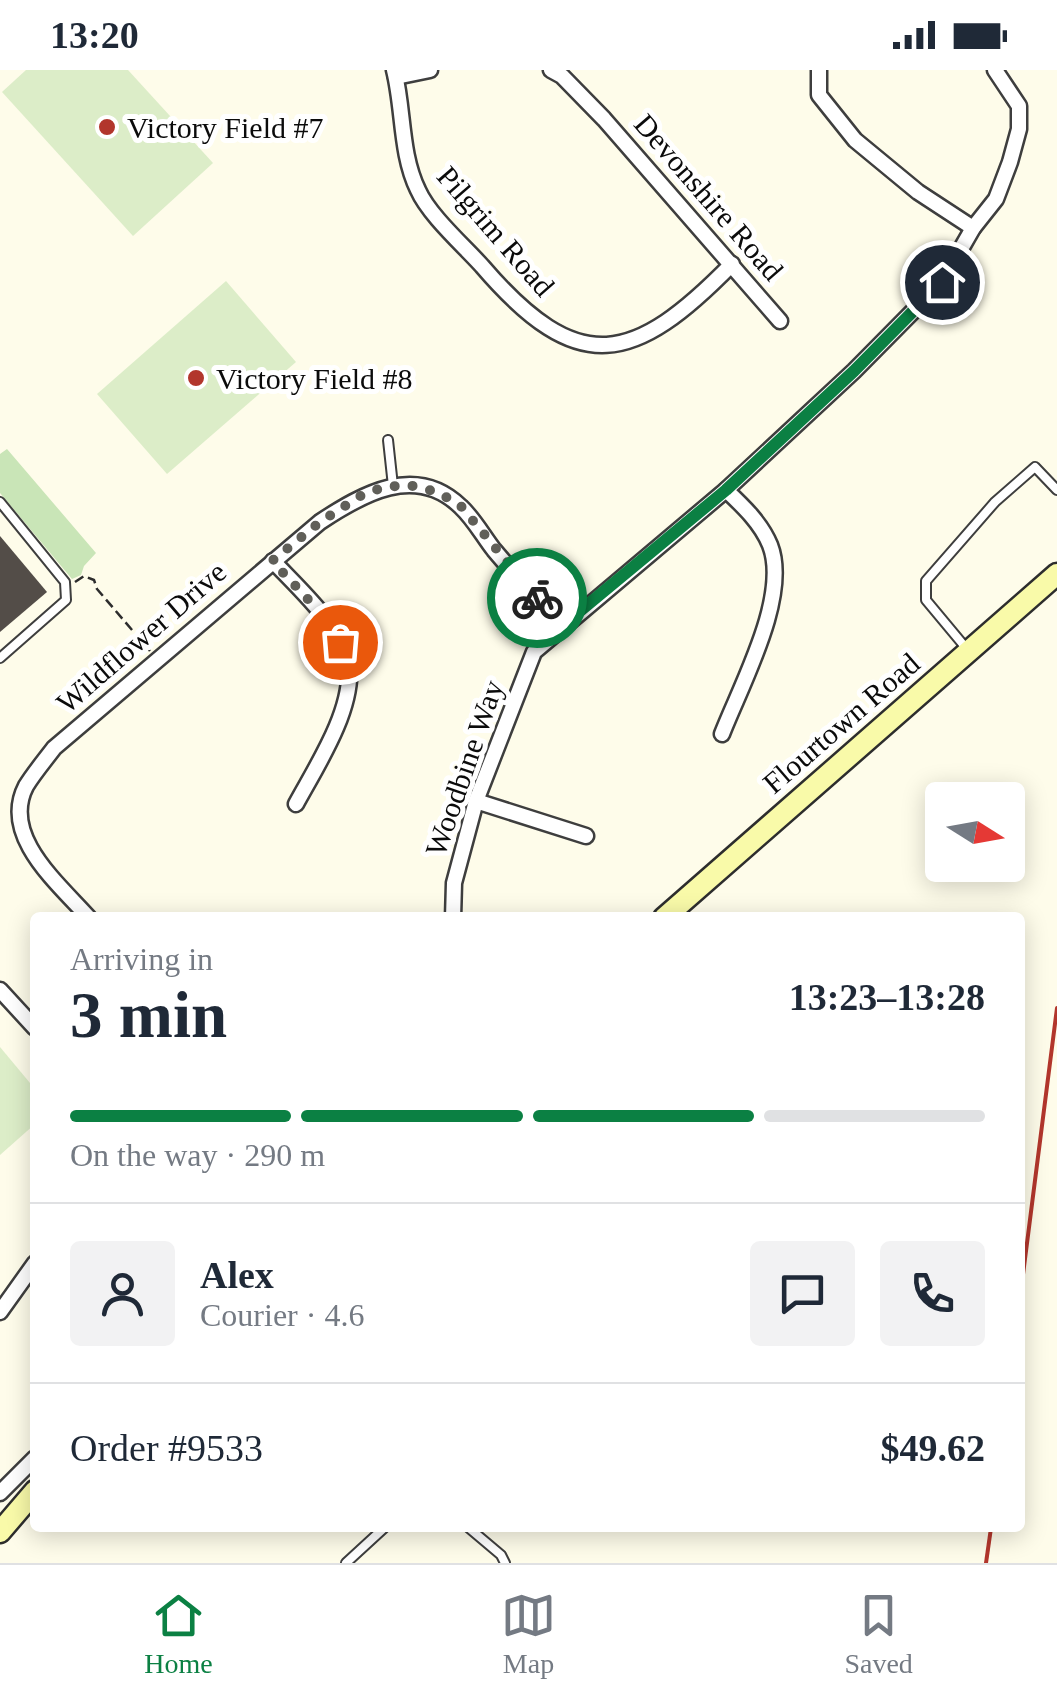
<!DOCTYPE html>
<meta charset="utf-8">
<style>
body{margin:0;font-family:Georgia,serif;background:#f2f2f3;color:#1f2937;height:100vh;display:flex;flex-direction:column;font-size:38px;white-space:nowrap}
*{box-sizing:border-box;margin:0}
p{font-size:32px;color:#747a83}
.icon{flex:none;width:55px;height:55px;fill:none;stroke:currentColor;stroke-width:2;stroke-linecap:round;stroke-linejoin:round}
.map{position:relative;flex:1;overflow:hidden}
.side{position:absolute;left:30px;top:842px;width:995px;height:620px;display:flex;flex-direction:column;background:#fff;border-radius:10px;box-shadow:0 5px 25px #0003}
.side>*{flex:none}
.needle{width:65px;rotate:101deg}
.tools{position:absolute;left:925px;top:712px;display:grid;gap:20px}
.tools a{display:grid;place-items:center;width:100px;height:100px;border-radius:10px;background:#fff;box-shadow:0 5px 25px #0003;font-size:50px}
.pin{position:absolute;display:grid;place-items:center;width:85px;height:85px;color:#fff;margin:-42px;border:5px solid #fff;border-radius:50%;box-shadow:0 2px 10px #0007}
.courier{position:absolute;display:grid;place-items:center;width:100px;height:100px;margin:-50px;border:8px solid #0b8043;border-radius:50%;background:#fff;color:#222;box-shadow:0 2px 12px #0007}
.headline em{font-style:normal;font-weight:700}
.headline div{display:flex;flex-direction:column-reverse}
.headline{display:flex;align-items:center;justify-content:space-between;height:170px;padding:0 40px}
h1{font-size:65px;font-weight:700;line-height:75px}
.bar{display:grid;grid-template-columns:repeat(4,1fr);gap:15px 10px;align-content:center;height:120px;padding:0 40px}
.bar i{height:12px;border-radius:8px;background:#e0e1e3}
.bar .on{background:#0b8043}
.bar p{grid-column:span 4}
.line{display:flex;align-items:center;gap:25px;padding:0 40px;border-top:2px solid #e0e1e3}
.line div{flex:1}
.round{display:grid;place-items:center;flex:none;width:105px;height:105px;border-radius:10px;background:#f2f2f3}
.status{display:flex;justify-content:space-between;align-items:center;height:70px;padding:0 50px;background:#fff;direction:ltr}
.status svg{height:28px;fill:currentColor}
.tab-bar{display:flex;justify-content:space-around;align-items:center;height:140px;border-top:2px solid #e0e1e3;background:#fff;font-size:28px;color:#747a83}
.tab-bar a{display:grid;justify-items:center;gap:5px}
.tab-bar .on{color:#0b8043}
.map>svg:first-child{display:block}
</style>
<div class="status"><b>13:20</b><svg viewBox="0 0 49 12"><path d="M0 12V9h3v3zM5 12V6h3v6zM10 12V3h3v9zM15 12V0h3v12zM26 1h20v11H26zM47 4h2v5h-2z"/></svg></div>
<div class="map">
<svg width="1057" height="1493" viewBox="0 0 1057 1493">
<rect width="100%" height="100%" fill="#fefcea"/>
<path fill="#c9e5b7" d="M 7,379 L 96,483 L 84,496 L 81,505 L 72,509 L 0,423 L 0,384 Z"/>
<g fill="#dcedc8">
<path d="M 26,0 L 128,0 L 213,93 L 133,166 L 2,22 Z"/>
<path d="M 226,211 L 296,292 L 167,404 L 97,324 Z"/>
<path d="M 0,977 L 35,1019 L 35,1054 L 0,1085 Z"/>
</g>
<path fill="#534d48" d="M 0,466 L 47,522 L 0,562 Z"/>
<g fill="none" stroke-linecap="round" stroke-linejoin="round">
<g stroke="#3e3e3e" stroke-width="12">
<g id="service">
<path d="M 388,370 L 393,416"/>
<path d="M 0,432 L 65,512 L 66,530 L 0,588"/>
<path d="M 966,578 L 926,530 L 926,511 L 995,432 L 1035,397 L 1057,420"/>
<path d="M 469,1458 L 501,1485 L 505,1493"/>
<path d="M 346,1493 L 384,1458"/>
</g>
</g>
<g stroke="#3e3e3e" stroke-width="19">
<g id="minor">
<path d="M 394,0 C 404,40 400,83 418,120 C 429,145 463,175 482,196 C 579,309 634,294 732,194"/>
<path d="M 551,0 L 562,6 L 604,49 L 780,251"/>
<path d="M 819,0 L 819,25 L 855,70 L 918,122 L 973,158"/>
<path d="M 396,7 L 430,0"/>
<path d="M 273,491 C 297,517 346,560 349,597 C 353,641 316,697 296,734"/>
<path d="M 722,664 C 741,615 790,526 770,475 C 761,453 743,436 726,420"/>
<path d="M 476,731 L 586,766"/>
<path d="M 89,848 C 59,814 0,766 26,716 C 34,703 45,690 54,678 L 320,452 C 362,424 416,393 461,437 C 474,449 483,466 494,480 C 516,506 539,531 561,556"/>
<path d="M 453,848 L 454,813 L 476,731 L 534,582 L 726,420 L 854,301 L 942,212 L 973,158 L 996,129 L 1010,92 L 1019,59 L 1019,36 L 995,0"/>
<path d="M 0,920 L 35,958"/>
<path d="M 0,1242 L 35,1193"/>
<path d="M 0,1423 L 35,1388"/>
</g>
</g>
<g stroke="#2d2d2d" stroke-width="25">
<g id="secondary">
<path d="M 664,848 L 1057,504"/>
<path d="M 0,1462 L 35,1421"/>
</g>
</g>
<path stroke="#2d2d2d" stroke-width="2.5" stroke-dasharray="10 5" stroke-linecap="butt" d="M 75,512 L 84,506 L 94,510 L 97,519 L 150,581"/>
<use href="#service" stroke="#fff" stroke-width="8"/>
<use href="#minor" stroke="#fff" stroke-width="14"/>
<use href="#secondary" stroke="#f9faa9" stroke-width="20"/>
<g stroke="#b2362c" stroke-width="4">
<path d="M 1020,1228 L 1057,938"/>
<path d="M 986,1493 L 991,1458"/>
</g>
</g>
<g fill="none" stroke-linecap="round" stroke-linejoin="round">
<path stroke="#605f59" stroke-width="10" stroke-dasharray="0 18" d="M 340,572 L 320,542 L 272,491 L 320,452 L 362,425 L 384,417 L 409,415 L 437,422 L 460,435 L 537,528"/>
<path stroke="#0b8043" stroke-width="12" d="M 537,528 L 562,556 L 726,420 L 854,301 L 942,212"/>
</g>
<g fill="#b2362c" stroke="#fff" stroke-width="4">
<circle cx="107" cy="57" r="10"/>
<circle cx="196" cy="308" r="10"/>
</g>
<g text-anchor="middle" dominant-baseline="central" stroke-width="10" stroke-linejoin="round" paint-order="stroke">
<g font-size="30" fill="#0b0b0b" stroke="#fff" text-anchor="start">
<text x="127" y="57">Victory Field #7</text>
<text x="216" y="308">Victory Field #8</text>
</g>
<g font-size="30" fill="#0b0b0b" stroke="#fff">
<text transform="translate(709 127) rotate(49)">Devonshire Road</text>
<text transform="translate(496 161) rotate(49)">Pilgrim Road</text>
<text transform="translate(141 567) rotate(-41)">Wildflower Drive</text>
<text transform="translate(841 653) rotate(-41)">Flourtown Road</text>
<text transform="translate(464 698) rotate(-71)">Woodbine Way</text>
</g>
</g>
</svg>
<div class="tools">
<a><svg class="needle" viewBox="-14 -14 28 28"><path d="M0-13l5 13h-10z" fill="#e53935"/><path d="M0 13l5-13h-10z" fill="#747a83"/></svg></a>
</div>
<div class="pin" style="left:340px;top:572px;background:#ea580c"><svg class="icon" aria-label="bag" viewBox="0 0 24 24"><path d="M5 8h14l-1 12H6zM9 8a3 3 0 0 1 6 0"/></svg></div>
<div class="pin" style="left:942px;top:212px;background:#1f2937"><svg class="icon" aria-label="home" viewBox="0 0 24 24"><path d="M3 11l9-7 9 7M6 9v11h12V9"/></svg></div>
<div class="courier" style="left:537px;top:528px"><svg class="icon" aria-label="bike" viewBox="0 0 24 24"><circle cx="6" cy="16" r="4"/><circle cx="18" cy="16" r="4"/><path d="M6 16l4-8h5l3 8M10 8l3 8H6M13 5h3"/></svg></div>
<section class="side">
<div class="headline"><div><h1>3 min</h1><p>Arriving in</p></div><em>13:23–13:28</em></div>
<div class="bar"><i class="on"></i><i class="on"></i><i class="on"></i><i></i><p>On the way · 290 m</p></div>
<div class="line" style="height:180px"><a class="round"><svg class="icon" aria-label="person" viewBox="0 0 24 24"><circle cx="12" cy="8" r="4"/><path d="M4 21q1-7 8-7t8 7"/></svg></a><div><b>Alex</b><p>Courier · 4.6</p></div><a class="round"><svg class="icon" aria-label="chat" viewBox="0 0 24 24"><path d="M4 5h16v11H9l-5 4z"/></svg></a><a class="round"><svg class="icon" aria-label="phone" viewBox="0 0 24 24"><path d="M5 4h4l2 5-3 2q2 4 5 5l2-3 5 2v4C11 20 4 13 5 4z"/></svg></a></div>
<div class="line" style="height:130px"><div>Order #9533</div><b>$49.62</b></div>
</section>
</div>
<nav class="tab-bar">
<a class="on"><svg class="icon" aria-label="home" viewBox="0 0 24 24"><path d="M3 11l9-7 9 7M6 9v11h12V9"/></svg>Home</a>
<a><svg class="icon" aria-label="map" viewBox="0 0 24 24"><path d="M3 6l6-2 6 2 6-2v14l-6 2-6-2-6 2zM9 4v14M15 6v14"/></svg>Map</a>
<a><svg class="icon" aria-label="saved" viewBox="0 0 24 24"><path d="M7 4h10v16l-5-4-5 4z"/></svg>Saved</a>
</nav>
